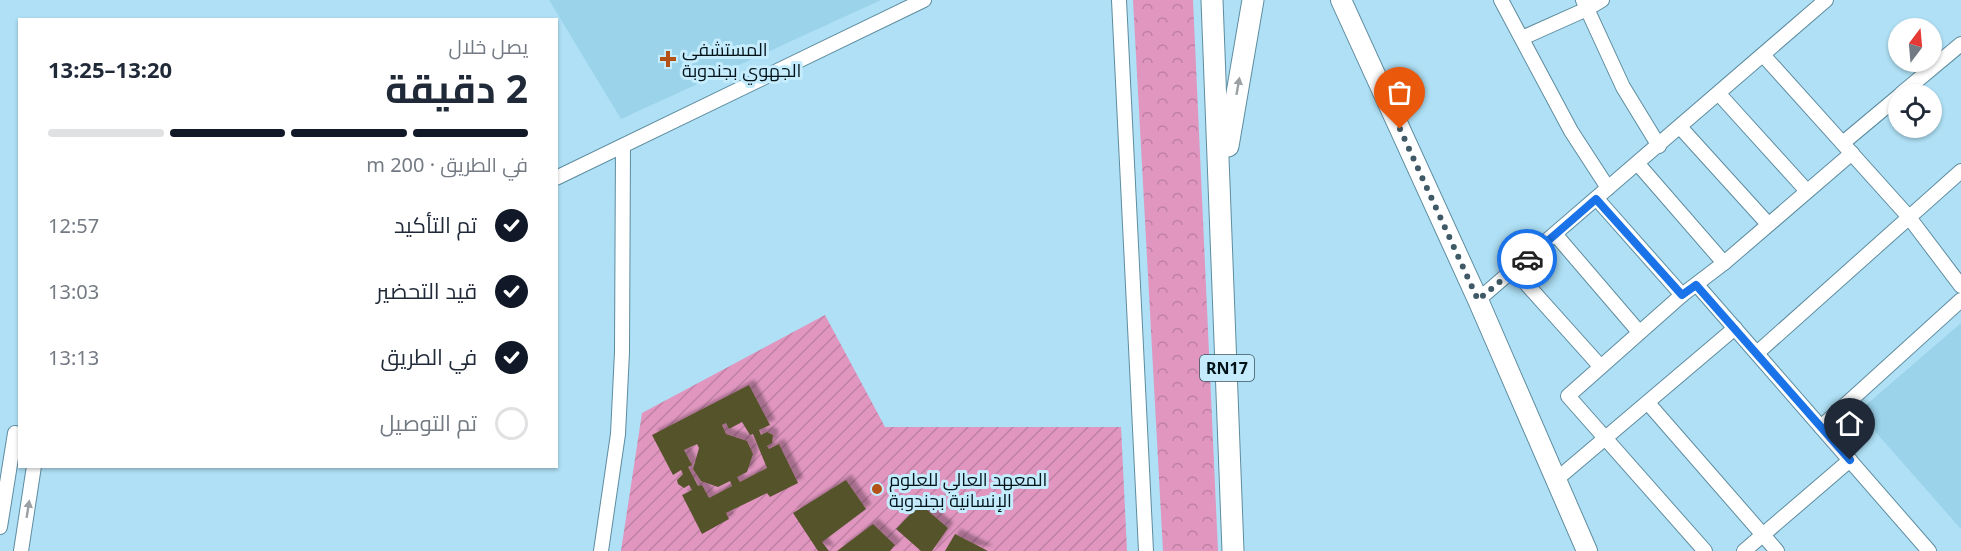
<!DOCTYPE html>
<html lang="ar">
<meta charset="utf-8">
<style>
body{margin:0;font-family:"Noto Sans",Cairo,sans-serif;background:#f6f6f7;color:#1f2937;direction:rtl;height:100vh;display:flex;flex-direction:column;font-size:22px;white-space:nowrap}
*{box-sizing:border-box;margin:0}
p{font-size:20px;color:#747a83}
.icon{flex:none;width:33px;height:33px;fill:none;stroke:currentColor;stroke-width:2;stroke-linecap:round;stroke-linejoin:round}
.map{position:relative;flex:1;overflow:hidden;direction:ltr}
.sheet{position:absolute;left:18px;top:18px;width:540px;height:450px;display:flex;flex-direction:column;background:#fff;border-radius:0px;box-shadow:0 2px 4px #0004;direction:rtl}
.sheet>*{flex:none}
.needle{width:39px;rotate:16deg}
.controls{position:absolute;left:1888px;top:18px;display:grid;gap:12px}
.controls a{display:grid;place-items:center;width:54px;height:54px;border-radius:50%;background:#fff;box-shadow:0 2px 4px #0004;font-size:30px}
.pin{position:absolute;display:grid;place-items:center;width:51px;height:51px;color:#fff;margin:-62px -26px;border-radius:50% 50% 50% 0;rotate:-45deg;box-shadow:0 0 6px #0007}
.pin .icon{rotate:45deg}
.courier{position:absolute;display:grid;place-items:center;width:60px;height:60px;margin:-30px;border:4px solid #1a73e8;border-radius:50%;background:#fff;color:#222;box-shadow:0 2px 8px #0007}
.summary em{font-style:normal;font-weight:700}
.summary div{display:flex;flex-direction:column-reverse}
.summary{display:flex;align-items:center;justify-content:space-between;height:102px;padding:0 30px}
h1{font-size:39px;font-weight:700;line-height:45px}
.bar{display:grid;grid-template-columns:repeat(4,1fr);gap:9px 6px;align-content:center;height:72px;padding:0 30px}
.bar i{height:8px;border-radius:4px;background:#e0e1e3}
.bar .current{background:#111827}
.bar p{grid-column:span 4}
ol{padding:0 30px;list-style:none}
li{display:flex;align-items:center;gap:18px;height:66px}
li p{margin-inline-start:auto}
li .icon{padding:6px;border-radius:50%;background:#111827;color:#fff;stroke-width:4}
li:last-child{color:#747a83}
li i{width:33px;height:33px;border:3px solid #e0e1e3;border-radius:50%}
.map>svg:first-child{display:block}
</style>
<div class="map">
<svg width="1961" height="551" viewBox="0 0 1961 551">
<defs>
<pattern id="forest-crowns" width="20" height="18" patternUnits="userSpaceOnUse" patternTransform="scale(1.5)"><rect width="20" height="18" fill="#e096bf"/><path d="M2 6a3 3 0 1 1 6 0M12 15a3 3 0 1 1 6 0" fill="none" stroke="#bf80a4"/></pattern>
<pattern id="garden-furrows" width="10" height="10" patternUnits="userSpaceOnUse" patternTransform="scale(1.5)"><rect width="10" height="10" fill="#e096bf"/><path d="M-1 1l2-2M0 10L10 0M9 11l2-2" fill="none" stroke="#bf80a4"/></pattern>
<filter id="shadow"><feDropShadow dx="5.5" dy="-5.5" stdDeviation="1.5" flood-color="#0004"/></filter>
</defs>
<rect width="100%" height="100%" fill="#afe0f5"/>
<g fill="#9bd3eb">
<path d="M 549,0 L 881,0 L 621,119 Z"/>
<path d="M 1961,323 L 1961,529 L 1858,412 Z"/>
</g>
<path fill="url(#forest-crowns)" d="M 1133,0 L 1193,0 L 1218,551 L 1163,551 Z"/>
<path fill="url(#garden-furrows)" d="M 825,315 L 885,427 L 1121,427 L 1127,551 L 621,551 L 642,413 Z"/>
<g fill="#55532c" fill-rule="evenodd" filter="url(#shadow)">
<path d="M 749,385 L 770,425 L 759,430 L 761,435 L 767,432 L 773,435 L 772,443 L 767,446 L 769,449 L 779,444 L 798,483 L 770,497 L 767,493 L 726,513 L 729,519 L 702,534 L 682,495 L 692,490 L 689,485 L 684,488 L 678,484 L 677,480 L 683,474 L 681,470 L 673,475 L 652,435 ZM 742,422 L 750,435 L 753,434 L 767,468 L 740,482 L 737,477 L 747,472 L 753,454 L 747,441 L 726,434 L 722,425 L 726,423 L 729,429 ZM 697,444 L 699,448 L 693,469 L 701,481 L 718,487 L 730,481 L 732,486 L 709,498 L 702,485 L 698,486 L 688,467 L 692,465 L 684,450 Z"/>
<path d="M 846,480 L 866,509 L 822,542 L 829,551 L 818,551 L 793,513 Z"/>
<path d="M 920,504 L 948,528 L 932,551 L 921,551 L 896,529 Z"/>
<path d="M 873,524 L 895,545 L 890,551 L 837,551 Z"/>
<path d="M 955,534 L 988,551 L 945,551 Z"/>
</g>
<g fill="none" stroke-linecap="round" stroke-linejoin="round">
<g stroke="#5e8c9f" stroke-width="16">
<g id="street">
<path d="M 1119,0 L 1146,551"/>
<path d="M 1501,0 L 1571,131 L 1608,188"/>
<path d="M 1583,0 L 1623,87 L 1659,146"/>
<path d="M 1522,38 L 1587,9 L 1602,0"/>
<path d="M 1764,56 L 1908,216 L 1961,286"/>
<path d="M 1719,94 L 1806,190"/>
<path d="M 1901,94 L 1961,44"/>
<path d="M 1680,127 L 1768,224"/>
<path d="M 1844,142 L 1899,96"/>
<path d="M 1638,164 L 1724,263"/>
<path d="M 556,178 L 924,0"/>
<path d="M 1597,199 L 1682,295"/>
<path d="M 1555,234 L 1639,332"/>
<path d="M 1514,270 L 1600,366"/>
<path d="M 1697,285 L 1929,551"/>
<path d="M 1478,300 L 1826,0"/>
<path d="M 1757,353 L 1961,171"/>
<path d="M 1648,403 L 1777,551"/>
<path d="M 1821,427 L 1961,300"/>
<path d="M 1557,479 L 1735,328"/>
<path d="M 0,527 L 15,433"/>
<path d="M 21,551 L 34,466"/>
<path d="M 601,551 L 618,434 L 622,352 L 623,146"/>
<path d="M 1705,551 L 1568,396 L 1682,295 L 1724,263 L 1852,153"/>
<path d="M 1744,551 L 1850,460"/>
</g>
</g>
<g stroke="#5e8c9f" stroke-width="22">
<path id="secondary" d="M 1341,0 L 1478,300 L 1587,551"/>
</g>
<g stroke="#5e8c9f" stroke-width="23">
<g id="primary">
<path d="M 1212,0 L 1233,551"/>
<path d="M 1228,146 L 1253,0"/>
</g>
</g>
<use href="#street" stroke="#fff" stroke-width="14"/>
<use href="#secondary" stroke="#fff" stroke-width="20"/>
<use href="#primary" stroke="#fff" stroke-width="21"/>
</g>
<defs><path id="oneway-solid" d="M-6-.8H1V-3.2L6.5 0L1 3.2V.8H-6Z" transform="scale(1.5)"/></defs>
<g fill="#9aa0a3">
<use href="#oneway-solid" transform="translate(1238 86) rotate(-80)"/>
<use href="#oneway-solid" transform="translate(28 509) rotate(-81)"/>
</g>
<g fill="none" stroke-linecap="round" stroke-linejoin="round">
<path stroke="#3f5a66" stroke-width="6" stroke-dasharray="0 10.8" d="M 1400,129 L 1478,300 L 1527,259"/>
<path stroke="#1a73e8" stroke-width="8" d="M 1527,259 L 1596,199 L 1682,295 L 1696,285 L 1850,460"/>
</g>
<g fill="#b35117" stroke="#c5ecfc" stroke-width="2">
<path d="M665 50h6v6h6v6h-6v6h-6v-6h-6v-6h6z"/>
<circle cx="877" cy="489" r="6"/>
</g>
<g text-anchor="middle" dominant-baseline="central" stroke-width="6" stroke-linejoin="round" paint-order="stroke">
<rect fill="#c5ecfc" stroke="#3c535d" stroke-width="1.5" x="1200" y="355" width="54" height="26" rx="4.5"/>
<g font-size="16" font-weight="bold" fill="#021219">
<text x="1227" y="368">RN17</text>
</g>
<g font-size="18" fill="#021219" stroke="#c5ecfc" text-anchor="start">
<text x="682" y="49">المستشفى<tspan x="682" dy="21">الجهوي بجندوبة</tspan></text>
<text x="889" y="479">المعهد العالي للعلوم<tspan x="889" dy="21">الإنسانية بجندوبة</tspan></text>
</g>
</g>
</svg>
<div class="controls">
<a><svg class="needle" viewBox="-14 -14 28 28"><path d="M0-13l5 13h-10z" fill="#e53935"/><path d="M0 13l5-13h-10z" fill="#747a83"/></svg></a>
<a><svg class="icon" aria-label="locate" viewBox="0 0 24 24"><circle cx="12" cy="12" r="6"/><path d="M12 2v4M12 18v4M2 12h4M18 12h4"/></svg></a>
</div>
<div class="pin" style="left:1400px;top:129px;background:#ea580c"><svg class="icon" aria-label="bag" viewBox="0 0 24 24"><path d="M5 8h14l-1 12H6zM9 8a3 3 0 0 1 6 0"/></svg></div>
<div class="pin" style="left:1850px;top:460px;background:#1f2937"><svg class="icon" aria-label="home" viewBox="0 0 24 24"><path d="M3 11l9-7 9 7M6 9v11h12V9"/></svg></div>
<div class="courier" style="left:1527px;top:259px"><svg class="icon" aria-label="car" viewBox="0 0 24 24"><path d="M5 17H2v-5l4-1 3-4h7l3 4 3 1v5h-3M9 17h6M6 11h13"/><circle cx="7" cy="17" r="2"/><circle cx="17" cy="17" r="2"/></svg></div>
<section class="sheet">
<div class="summary"><div><h1>2 دقيقة</h1><p>يصل خلال</p></div><em>13:20–13:25</em></div>
<div class="bar"><i class="current"></i><i class="current"></i><i class="current"></i><i></i><p>في الطريق · 200 m</p></div>
<ol>
<li><svg class="icon" aria-label="check" viewBox="0 0 24 24"><path d="M5 12l5 5 9-10"/></svg>تم التأكيد<p>12:57</p></li>
<li><svg class="icon" aria-label="check" viewBox="0 0 24 24"><path d="M5 12l5 5 9-10"/></svg>قيد التحضير<p>13:03</p></li>
<li><svg class="icon" aria-label="check" viewBox="0 0 24 24"><path d="M5 12l5 5 9-10"/></svg>في الطريق<p>13:13</p></li>
<li><i></i>تم التوصيل</li>
</ol>
</section>
</div>
